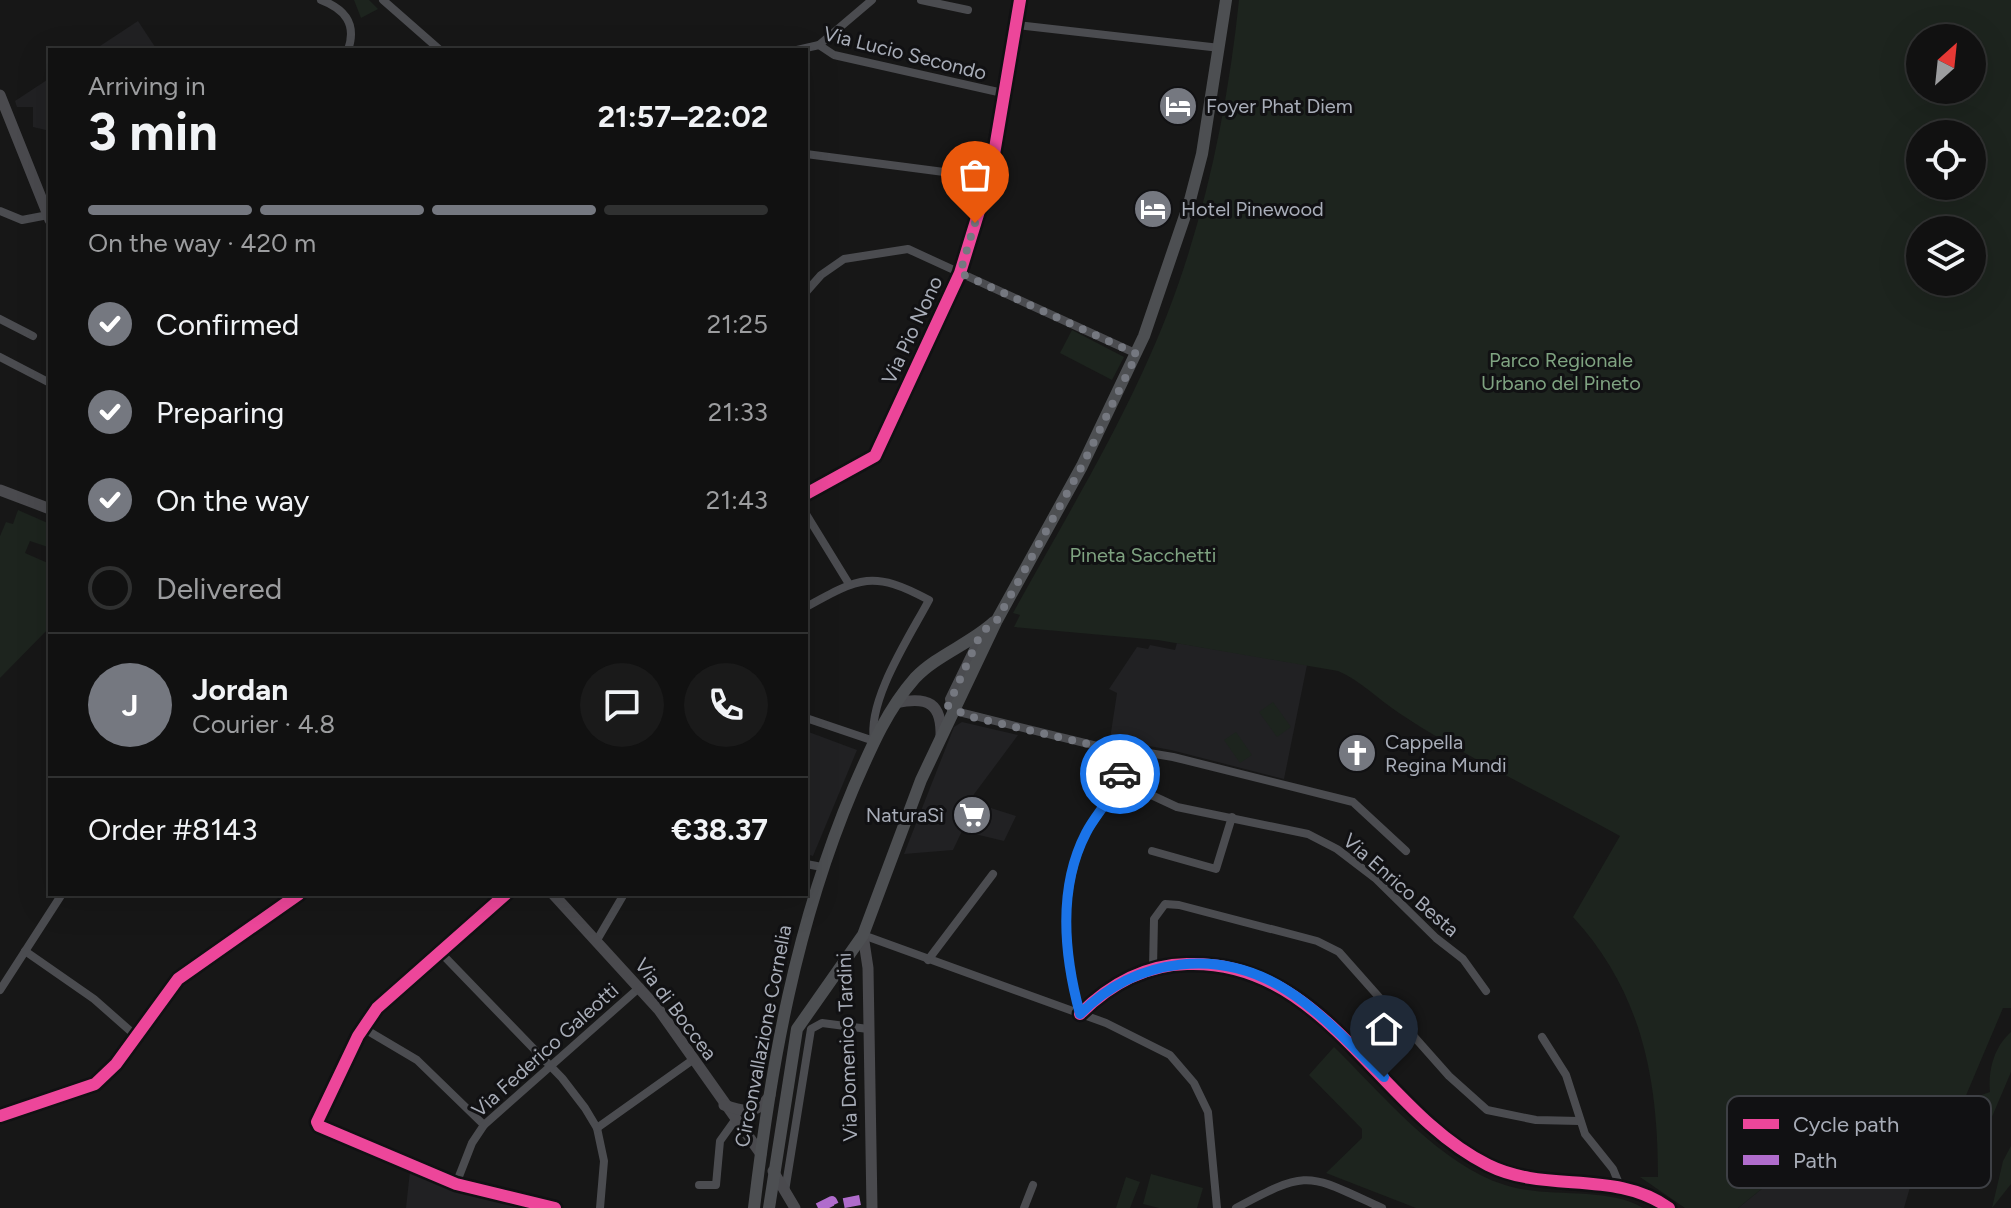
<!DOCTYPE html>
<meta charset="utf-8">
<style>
body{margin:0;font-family:Figtree,sans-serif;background:#1a1a1a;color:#f1f3f6;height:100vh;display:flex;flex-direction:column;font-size:30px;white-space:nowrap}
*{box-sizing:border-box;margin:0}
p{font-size:26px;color:#9c9d9f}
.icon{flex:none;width:44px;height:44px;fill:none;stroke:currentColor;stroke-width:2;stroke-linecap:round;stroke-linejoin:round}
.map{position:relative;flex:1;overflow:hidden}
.panel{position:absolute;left:48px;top:48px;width:760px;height:848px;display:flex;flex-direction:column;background:#111;border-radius:0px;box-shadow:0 8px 32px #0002,0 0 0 2px #303131}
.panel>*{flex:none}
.needle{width:52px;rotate:27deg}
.tools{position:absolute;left:1906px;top:24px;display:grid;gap:16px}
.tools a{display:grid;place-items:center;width:80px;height:80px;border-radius:50%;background:#111;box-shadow:0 8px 32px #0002,0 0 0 2px #303131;font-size:40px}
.pin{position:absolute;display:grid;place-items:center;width:68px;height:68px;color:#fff;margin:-82px -34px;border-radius:50% 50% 50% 0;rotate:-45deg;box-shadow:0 0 8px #0007}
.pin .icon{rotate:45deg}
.courier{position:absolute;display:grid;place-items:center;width:80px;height:80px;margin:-40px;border:6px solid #1a73e8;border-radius:50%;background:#fff;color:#222;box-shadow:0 2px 10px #0007}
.summary em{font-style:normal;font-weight:700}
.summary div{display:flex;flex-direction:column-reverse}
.summary{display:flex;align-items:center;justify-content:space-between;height:136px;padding:0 40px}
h1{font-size:52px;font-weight:700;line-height:60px}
.bar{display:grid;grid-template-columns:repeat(4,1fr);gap:12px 8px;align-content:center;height:96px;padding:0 40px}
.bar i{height:10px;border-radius:6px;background:#303131}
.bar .active{background:#757880}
.bar p{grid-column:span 4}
.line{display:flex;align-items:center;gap:20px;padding:0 40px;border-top:2px solid #303131}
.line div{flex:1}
.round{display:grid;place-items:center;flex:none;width:84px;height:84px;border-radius:42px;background:#1a1a1a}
ol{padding:0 40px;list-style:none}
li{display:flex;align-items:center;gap:24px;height:88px}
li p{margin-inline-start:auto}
li .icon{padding:8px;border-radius:50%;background:#757880;color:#fff;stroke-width:4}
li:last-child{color:#9c9d9f}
li i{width:44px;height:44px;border:4px solid #303131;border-radius:50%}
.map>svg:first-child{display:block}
</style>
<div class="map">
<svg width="2011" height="1208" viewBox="0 0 2011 1208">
<rect width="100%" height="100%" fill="#171717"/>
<g fill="#212123">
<path d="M 138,21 L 157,50 L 94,50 Z"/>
<path d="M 50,78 L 50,131 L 33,127 L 33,107 L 17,107 L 15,101 Z"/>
<path d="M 1177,643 L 1307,665 L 1284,779 L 1171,750 L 1110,739 L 1117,693 L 1109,689 L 1137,647 L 1148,649 L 1150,645 L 1175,650 Z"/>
<path d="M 962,722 L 1018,735 L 969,801 L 1016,816 L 1004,841 L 962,831 L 953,850 L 904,854 L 954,727 Z"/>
<path d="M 806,731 L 857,750 L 813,856 L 806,854 Z"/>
<path d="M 1839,1146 L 1911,1184 L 1904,1208 L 1738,1208 L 1791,1165 Z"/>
<path d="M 410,1171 L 463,1194 L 521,1204 L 521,1208 L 406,1208 Z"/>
</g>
<g fill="#1d241e" fill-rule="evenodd">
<path d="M 354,0 L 369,0 L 378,9 L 361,18 Z"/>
<path d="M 1239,0 L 2011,0 L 2011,1008 L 2003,1008 L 1959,1112 L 1976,1123 L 1959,1165 L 1923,1188 L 1808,1131 L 1791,1165 L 1738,1208 L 1685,1208 L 1640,1177 L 1658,1177 C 1658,1079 1642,992 1573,917 L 1620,836 C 1546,795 1468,759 1399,713 C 1378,699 1361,681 1338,671 L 1158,640 L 1014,627 L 1020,615 L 1013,613 C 1057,533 1105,454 1143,371 C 1197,256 1226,126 1239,0 ZM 1920,38 L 1972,38 L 1972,90 L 1920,90 ZM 1920,134 L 1972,134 L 1972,186 L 1920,186 ZM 1920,230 L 1972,230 L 1972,282 L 1920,282 Z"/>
<path d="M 1072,330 L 1124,357 L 1112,380 L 1060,353 Z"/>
<path d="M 18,510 L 50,524 L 48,547 L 30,541 L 25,553 L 50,564 L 50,627 L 0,678 L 0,536 L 6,522 L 13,524 Z"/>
<path d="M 1273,702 L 1291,727 L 1277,737 L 1259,712 Z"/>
<path d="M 1236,732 L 1252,755 L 1240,763 L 1224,740 Z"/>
<path d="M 2011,1032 L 2011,1072 L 1983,1138 L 1976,1097 L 1990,1092 C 1988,1070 1994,1047 2011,1032 Z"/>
<path d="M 1334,1047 C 1382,1094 1440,1165 1505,1185 C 1547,1199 1607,1186 1643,1208 L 1416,1208 L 1326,1173 L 1362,1138 L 1362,1129 L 1309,1075 Z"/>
<path d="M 2011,1146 L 2011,1184 L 1992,1208 L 2003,1161 Z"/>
<path d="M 1151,1174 L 1203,1188 L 1197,1208 L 1159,1208 L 1143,1204 Z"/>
<path d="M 1126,1177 L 1140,1182 L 1130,1208 L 1116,1208 Z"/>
</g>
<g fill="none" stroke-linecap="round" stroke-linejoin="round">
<g stroke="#4b4c50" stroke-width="8">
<path d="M 321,0 C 345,9 357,24 348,50"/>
<path d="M 383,0 L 440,50"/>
<path d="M 921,0 L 968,10"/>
<path d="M 1017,25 L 1220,48"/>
<path d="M 819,45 L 872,0"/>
<path d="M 797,50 L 819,45 L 834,55 L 1007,94"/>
<path d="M 806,154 L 990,178"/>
<path d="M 0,211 L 22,220 L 48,215"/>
<path d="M 806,292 L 821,275 L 844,259 L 908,249 L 1137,354"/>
<path d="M 0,319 L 33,336"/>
<path d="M 0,357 L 50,383"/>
<path d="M 806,494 L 875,456 L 960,273 L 991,172 L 1020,0"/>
<path d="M 806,514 L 849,584"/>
<path d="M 806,607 C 860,577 873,570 929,600 C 910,636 867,700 874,741 L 806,718"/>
<path d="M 981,633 L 949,699 L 951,710 L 1097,746 L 1115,754"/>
<path d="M 1115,754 L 1125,749 L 1173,757 L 1353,802 L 1406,851"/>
<path d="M 1119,780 L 1177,807 L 1308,834 L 1337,849 L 1375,878 L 1436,938 L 1463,959 L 1486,991"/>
<path d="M 1152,851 L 1216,869 L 1232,817"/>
<path d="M 806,864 L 822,867"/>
<path d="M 506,894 L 377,1008 L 358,1036 L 317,1122 L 319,1126 L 456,1184 L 555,1208"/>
<path d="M 863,935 L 1106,1023 L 1170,1055 L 1194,1083 L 1208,1112 L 1217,1208"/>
<path d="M 597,940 L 624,894"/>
<path d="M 25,951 L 94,999 L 136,1036"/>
<path d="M 440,952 L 562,1078 L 585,1108 L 597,1128 L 604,1161 L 600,1208"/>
<path d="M 928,960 L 993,874"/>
<path d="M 1153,968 L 1154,919 L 1165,904 L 1179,905 L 1317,941 L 1339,952 L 1449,1076 L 1487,1110 L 1536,1120 L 1579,1121"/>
<path d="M 0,990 L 62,894"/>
<path d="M 1080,1014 C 1110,984 1144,965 1187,964 C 1325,959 1379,1111 1488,1165 C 1546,1194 1615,1169 1669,1208"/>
<path d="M 1080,1014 C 1064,956 1059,899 1082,842 C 1092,815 1133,783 1115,754"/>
<path d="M 363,1028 L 417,1060 L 484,1125"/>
<path d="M 1542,1037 L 1566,1075 L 1585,1134 L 1613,1169 L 1620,1186"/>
<path d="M 597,1128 L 694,1059"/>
<path d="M 456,1184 L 472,1143 L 484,1125 L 640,987"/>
<path d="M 699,1185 L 716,1185 L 720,1141 L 735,1120"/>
<path d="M 785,1191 L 811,1029 L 822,1023 L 868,1029"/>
<path d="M 1024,1208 L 1033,1185"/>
<path d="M 1236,1208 C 1310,1168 1307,1174 1382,1208"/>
</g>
<g stroke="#4a4a4e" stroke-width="11">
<path d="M 0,95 L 50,220"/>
<path d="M 0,490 L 50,509"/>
<path d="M 896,703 C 928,696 942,703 941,737"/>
<path d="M 553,894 L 659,1010 L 761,1154"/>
<path d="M 863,935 L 868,968 L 872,1208"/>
<path d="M 724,1105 C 744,1112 758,1115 770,1095"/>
<path d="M 0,1116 L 95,1084 L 116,1064 L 178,979 L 299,894"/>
<path d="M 773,1171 L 795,1208"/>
</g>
<g stroke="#4d4f52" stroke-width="12">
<path d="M 754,1208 C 771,1064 796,924 853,789 C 870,750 886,711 915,678 C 937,655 970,644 994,622"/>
<path d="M 769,1208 L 797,1029 L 863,935 L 921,780 L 997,620 L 1082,466 L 1144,336 L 1189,204 L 1202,154 L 1226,0"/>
</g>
<path stroke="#b06ccc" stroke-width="10" stroke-dasharray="20 10" stroke-linecap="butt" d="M 818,1208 L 832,1201 L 834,1205 L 860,1200"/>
<g stroke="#111113" stroke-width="17">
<g id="cycleway">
<path d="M 806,494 L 875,456 L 960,273 L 991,172 L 1020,0"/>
<path d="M 506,894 L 377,1008 L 358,1036 L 317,1122 L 319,1126 L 456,1184 L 555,1208"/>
<path d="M 1080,1014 C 1110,984 1144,965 1187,964 C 1325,959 1379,1111 1488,1165 C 1546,1194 1615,1169 1669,1208"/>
<path d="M 0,1116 L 95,1084 L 116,1064 L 178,979 L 299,894"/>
</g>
</g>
<use href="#cycleway" stroke="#ed469a" stroke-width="12"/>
</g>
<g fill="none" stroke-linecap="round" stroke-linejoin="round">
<path stroke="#757880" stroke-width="8" stroke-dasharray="0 14.4" d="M 975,223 L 960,273 L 1137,354 L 1082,466 L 997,620 L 981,633 L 948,706 L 968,716 L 1105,748 L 1117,756 L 1120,774"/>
<path stroke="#1a73e8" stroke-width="10" d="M 1120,774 C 1116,795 1096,813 1086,833 C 1057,889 1064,955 1080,1014 C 1137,957 1220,947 1288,991 C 1324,1014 1353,1048 1384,1077"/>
</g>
<defs>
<g id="hotel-disc" transform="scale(2)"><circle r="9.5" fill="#757880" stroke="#111113"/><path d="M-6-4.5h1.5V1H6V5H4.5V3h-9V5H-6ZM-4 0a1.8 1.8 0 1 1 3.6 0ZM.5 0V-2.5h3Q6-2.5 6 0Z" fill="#fff"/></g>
<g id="church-disc" transform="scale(2)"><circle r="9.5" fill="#757880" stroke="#111113"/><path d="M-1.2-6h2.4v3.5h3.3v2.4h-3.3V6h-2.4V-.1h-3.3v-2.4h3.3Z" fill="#fff"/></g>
<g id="supermarket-disc" transform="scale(2)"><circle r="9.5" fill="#757880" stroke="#111113"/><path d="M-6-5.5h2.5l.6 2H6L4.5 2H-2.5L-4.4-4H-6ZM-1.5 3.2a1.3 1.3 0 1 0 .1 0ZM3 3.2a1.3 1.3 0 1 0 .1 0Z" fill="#fff"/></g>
</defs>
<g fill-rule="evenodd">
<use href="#hotel-disc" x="1178" y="106"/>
<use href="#hotel-disc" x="1153" y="209"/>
<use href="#church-disc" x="1357" y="753"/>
<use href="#supermarket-disc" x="972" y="815"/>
</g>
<g text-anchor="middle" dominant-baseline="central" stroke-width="6" stroke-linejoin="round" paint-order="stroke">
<g font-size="20" fill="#a8adb8" stroke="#111113">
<text transform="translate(905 53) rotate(14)">Via Lucio Secondo</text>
<text transform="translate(912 330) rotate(-65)">Via Pio Nono</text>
<text transform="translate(1401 885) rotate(41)">Via Enrico Besta</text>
<text transform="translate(676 1009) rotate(53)">Via di Boccea</text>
<text transform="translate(763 1036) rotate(-79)">Circonvallazione Cornelia</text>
<text transform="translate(847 1047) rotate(-92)">Via Domenico Tardini</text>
<text transform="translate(545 1050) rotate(-42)">Via Federico Galeotti</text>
</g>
<g font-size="20" fill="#a8adb8" stroke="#111113" text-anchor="start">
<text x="1206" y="106">Foyer Phat Diem</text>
<text x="1181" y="209">Hotel Pinewood</text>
<text x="1385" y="742">Cappella<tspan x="1385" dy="23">Regina Mundi</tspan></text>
<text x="944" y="815" text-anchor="end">NaturaSì</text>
</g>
<g font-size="20" fill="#7fa381" stroke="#111113">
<text x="1561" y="360">Parco Regionale<tspan x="1561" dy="23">Urbano del Pineto</tspan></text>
<text x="1143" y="555">Pineta Sacchetti</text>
</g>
</g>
<rect x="1727" y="1096" width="264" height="92" rx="12" fill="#111113" stroke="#3e4045" stroke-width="2"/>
<rect x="1743" y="1119" width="36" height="10" fill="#ed469a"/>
<rect x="1743" y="1155" width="36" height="10" fill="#b06ccc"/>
<g font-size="22" fill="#a8adb8">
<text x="1793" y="1132">Cycle path</text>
<text x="1793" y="1168">Path</text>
</g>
</svg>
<div class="tools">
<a><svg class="needle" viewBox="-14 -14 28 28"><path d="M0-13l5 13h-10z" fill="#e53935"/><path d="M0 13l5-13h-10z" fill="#9c9d9f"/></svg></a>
<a><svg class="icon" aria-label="locate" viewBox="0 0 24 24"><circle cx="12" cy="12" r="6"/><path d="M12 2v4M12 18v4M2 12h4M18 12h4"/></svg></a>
<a><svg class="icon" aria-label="layers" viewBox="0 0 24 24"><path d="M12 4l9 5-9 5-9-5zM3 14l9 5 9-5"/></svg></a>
</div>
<div class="pin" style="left:975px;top:223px;background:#ea580c"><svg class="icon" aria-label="bag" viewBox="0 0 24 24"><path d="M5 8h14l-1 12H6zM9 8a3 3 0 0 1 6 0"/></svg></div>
<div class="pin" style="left:1384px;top:1077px;background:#1f2937"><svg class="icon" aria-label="home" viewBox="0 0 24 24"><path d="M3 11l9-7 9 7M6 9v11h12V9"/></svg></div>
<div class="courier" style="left:1120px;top:774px"><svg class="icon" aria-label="car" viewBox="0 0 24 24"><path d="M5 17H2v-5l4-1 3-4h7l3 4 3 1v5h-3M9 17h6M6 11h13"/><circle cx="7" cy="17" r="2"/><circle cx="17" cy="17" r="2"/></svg></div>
<section class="panel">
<div class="summary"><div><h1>3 min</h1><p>Arriving in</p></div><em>21:57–22:02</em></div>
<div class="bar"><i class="active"></i><i class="active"></i><i class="active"></i><i></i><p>On the way · 420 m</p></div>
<ol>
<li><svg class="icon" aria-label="check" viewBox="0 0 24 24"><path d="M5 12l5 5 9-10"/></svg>Confirmed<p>21:25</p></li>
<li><svg class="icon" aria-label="check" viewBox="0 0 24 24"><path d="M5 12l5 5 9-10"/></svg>Preparing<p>21:33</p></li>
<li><svg class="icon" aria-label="check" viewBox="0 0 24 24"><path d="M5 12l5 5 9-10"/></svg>On the way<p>21:43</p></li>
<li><i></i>Delivered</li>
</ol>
<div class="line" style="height:144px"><b class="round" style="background:#757880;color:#fff">J</b><div><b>Jordan</b><p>Courier · 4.8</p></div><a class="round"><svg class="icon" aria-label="chat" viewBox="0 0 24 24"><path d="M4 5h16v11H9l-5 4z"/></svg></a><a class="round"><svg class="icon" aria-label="phone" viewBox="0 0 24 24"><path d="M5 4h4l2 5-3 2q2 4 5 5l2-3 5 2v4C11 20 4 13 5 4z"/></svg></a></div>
<div class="line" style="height:104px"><div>Order #8143</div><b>€38.37</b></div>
</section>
</div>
